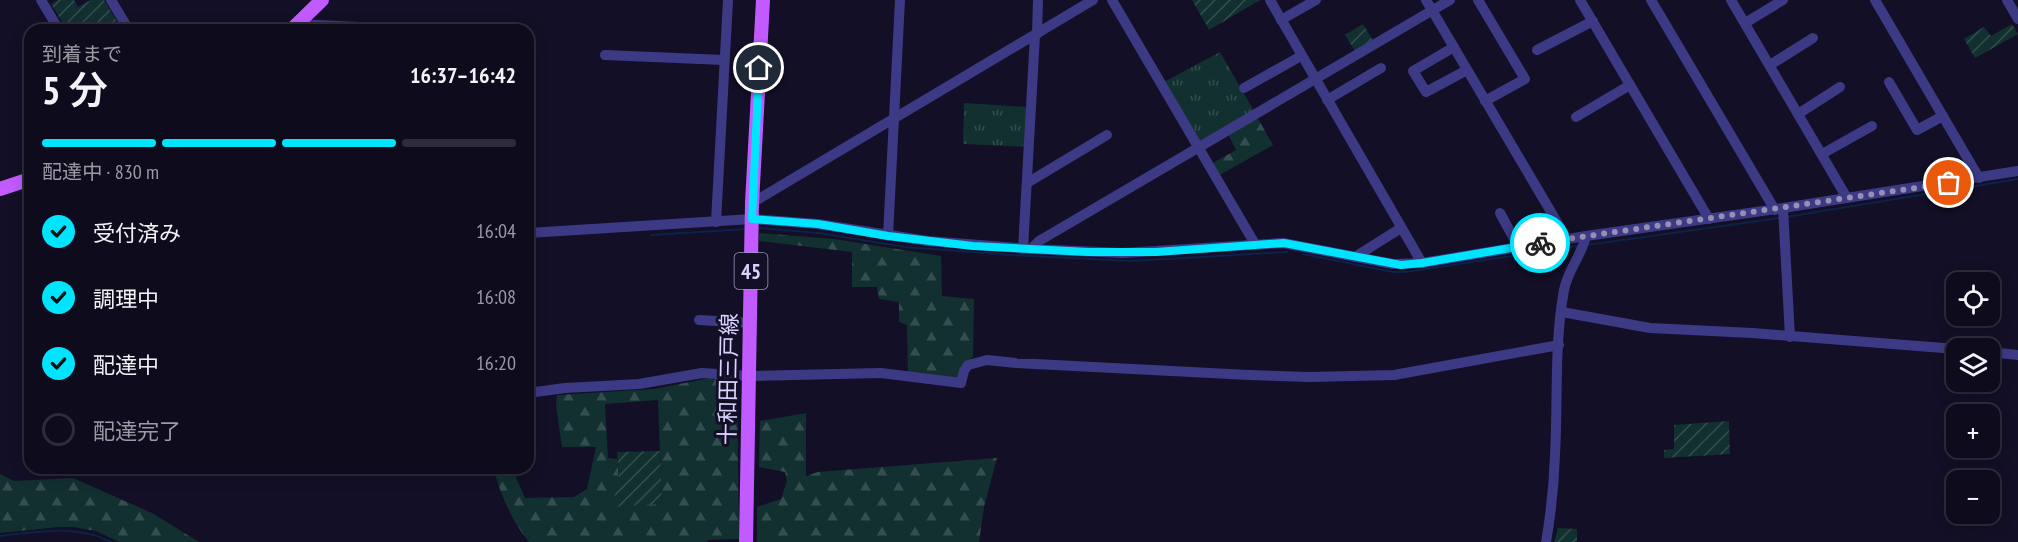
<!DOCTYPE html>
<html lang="ja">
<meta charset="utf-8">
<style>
body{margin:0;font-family:"PT Sans Narrow","Noto Sans JP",sans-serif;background:#171425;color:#f1f3f6;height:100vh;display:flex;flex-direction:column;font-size:22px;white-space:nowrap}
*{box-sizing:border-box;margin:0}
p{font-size:20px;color:#9b9ba3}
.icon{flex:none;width:33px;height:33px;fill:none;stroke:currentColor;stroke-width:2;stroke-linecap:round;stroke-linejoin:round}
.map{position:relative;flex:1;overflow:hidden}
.sheet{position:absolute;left:24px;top:24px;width:510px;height:450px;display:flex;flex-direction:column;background:#0e0b1c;border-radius:18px;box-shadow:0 3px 15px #0003,0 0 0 2px #2e2b3b}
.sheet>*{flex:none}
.tools{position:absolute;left:1946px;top:272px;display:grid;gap:12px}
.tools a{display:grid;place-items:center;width:54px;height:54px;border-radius:12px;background:#0e0b1c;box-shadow:0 3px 15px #0003,0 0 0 2px #2e2b3b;font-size:30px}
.pin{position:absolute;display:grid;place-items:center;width:51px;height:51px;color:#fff;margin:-26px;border:3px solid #fff;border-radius:50%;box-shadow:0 2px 6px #0007}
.courier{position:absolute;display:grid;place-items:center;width:60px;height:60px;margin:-30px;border:4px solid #00e5ff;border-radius:50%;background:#fff;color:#222;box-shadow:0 2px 8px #0007}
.head em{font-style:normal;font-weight:600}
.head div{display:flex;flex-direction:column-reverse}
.head{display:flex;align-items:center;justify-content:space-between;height:102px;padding:0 18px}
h1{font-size:39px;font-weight:600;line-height:45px}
.bar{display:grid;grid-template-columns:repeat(4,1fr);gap:9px 6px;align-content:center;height:72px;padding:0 18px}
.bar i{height:8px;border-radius:4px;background:#2e2b3b}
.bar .active{background:#00e5ff}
.bar p{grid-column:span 4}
ol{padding:0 18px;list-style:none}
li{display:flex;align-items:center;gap:18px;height:66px}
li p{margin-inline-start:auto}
li .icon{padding:6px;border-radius:50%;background:#00e5ff;color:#111;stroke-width:4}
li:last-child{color:#9b9ba3}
li i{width:33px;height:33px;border:3px solid #2e2b3b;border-radius:50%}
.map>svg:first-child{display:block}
</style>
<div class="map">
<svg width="2018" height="542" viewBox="0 0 2018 542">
<defs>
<pattern id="grass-tufts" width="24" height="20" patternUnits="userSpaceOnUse" patternTransform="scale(1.5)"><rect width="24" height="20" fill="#12302f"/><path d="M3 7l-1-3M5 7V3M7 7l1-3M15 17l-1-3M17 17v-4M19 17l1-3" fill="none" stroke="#344d4e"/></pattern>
<pattern id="forest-firs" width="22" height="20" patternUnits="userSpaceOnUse" patternTransform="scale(1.5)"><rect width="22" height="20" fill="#12302f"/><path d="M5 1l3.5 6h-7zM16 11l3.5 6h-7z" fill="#344d4e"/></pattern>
<pattern id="garden-furrows" width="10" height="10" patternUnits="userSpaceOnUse" patternTransform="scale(1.5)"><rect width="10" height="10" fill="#12302f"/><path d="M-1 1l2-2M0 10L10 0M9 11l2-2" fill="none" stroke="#344d4e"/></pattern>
</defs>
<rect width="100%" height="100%" fill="#130f26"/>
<g fill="url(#grass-tufts)">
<path d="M 1220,52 L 1254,111 L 1200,143 L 1164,82 Z"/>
<path d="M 964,103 L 1028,107 L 1026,147 L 963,144 Z"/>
</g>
<g fill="url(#forest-firs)" fill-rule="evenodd">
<path d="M 1257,117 L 1273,145 L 1218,176 L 1211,164 L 1236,150 L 1228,134 Z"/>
<path d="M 759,233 L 834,239 L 941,256 L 942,296 L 974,299 L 973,357 L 962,365 L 960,379 L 908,375 L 907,325 L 899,322 L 899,302 L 879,299 L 877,287 L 852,287 L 852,252 L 759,241 Z"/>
<path d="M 710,378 L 737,382 L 739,539 L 708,540 L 707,542 L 529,542 C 511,520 501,495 493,468 L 512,468 L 525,498 L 574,497 L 587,489 L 596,447 L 562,447 L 556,406 L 557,395 L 654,389 ZM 658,400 L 662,504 L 619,480 L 617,459 L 608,458 L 605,404 Z"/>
<path d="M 806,413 L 806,476 L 818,472 L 997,458 L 984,507 L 979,542 L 757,542 L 757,507 L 781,499 L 787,481 L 785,472 L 759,467 L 760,421 Z"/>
<path d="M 0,474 L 14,481 L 73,478 L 152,513 L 199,542 L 119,542 L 96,531 L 73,527 L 58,527 L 0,533 Z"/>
</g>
<g fill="url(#garden-furrows)">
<path d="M 58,0 L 74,0 L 78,7 L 91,0 L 104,0 L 122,30 L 67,30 L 51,4 Z"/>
<path d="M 1192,0 L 1260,0 L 1209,30 Z"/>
<path d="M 1363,24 L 1373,40 L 1355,51 L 1345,35 Z"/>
<path d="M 2012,24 L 2018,34 L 1975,58 L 1964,39 L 1984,27 L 1991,36 Z"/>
<path d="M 1729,421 L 1730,454 L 1664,458 L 1664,450 L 1674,449 L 1674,425 Z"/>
<path d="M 660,451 L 662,504 L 611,507 L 619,480 L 617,452 Z"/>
<path d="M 1558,528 L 1577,529 L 1577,542 L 1554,542 Z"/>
</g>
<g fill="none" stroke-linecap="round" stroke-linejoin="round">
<g stroke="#0c2248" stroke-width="2">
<path d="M 1786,217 L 2018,179"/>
<path d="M 758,228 L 819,233 L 905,247 L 1010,255 L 1132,261 L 1287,252"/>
<path d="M 651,235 L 747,229"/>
<path d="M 1587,245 L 1780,218"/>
<path d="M 1303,254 L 1393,272 L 1406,272 L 1578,246"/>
<path d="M 0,536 C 37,532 76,524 111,542"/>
</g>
<g stroke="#3d3a85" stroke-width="10">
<path d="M 41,0 L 59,30"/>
<path d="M 111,0 L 129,30"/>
<path d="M 1112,0 L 1255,244"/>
<path d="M 1270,0 L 1422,263"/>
<path d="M 1426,0 L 1567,239"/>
<path d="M 1478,0 L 1525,79 L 1485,101"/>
<path d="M 1580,0 L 1709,219"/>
<path d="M 1651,0 L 1775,210"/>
<path d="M 1731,0 L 1847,198"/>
<path d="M 1875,0 L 1979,178"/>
<path d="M 2007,0 L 2018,19"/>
<path d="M 1281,20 L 1316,0"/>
<path d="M 1745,23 L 1783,0"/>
<path d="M 297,24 L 359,27"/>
<path d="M 1037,34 L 1038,0"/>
<path d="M 1454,47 L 1413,71 L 1426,92 L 1467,70"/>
<path d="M 1537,50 L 1593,21"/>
<path d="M 605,55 L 724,60"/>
<path d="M 1770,65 L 1813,38"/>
<path d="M 1889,82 L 1917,130 L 1943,116"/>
<path d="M 1244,88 L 1301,56"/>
<path d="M 1327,100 L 1381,68"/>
<path d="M 1798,114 L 1840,87"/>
<path d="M 1576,117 L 1630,85"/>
<path d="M 1822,154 L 1872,126"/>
<path d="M 1027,183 L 1107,135"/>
<path d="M 752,203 L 1093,0"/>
<path d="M 1783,208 L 1790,337"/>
<path d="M 1500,213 L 1518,246"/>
<path d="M 716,222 L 728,0"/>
<path d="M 528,233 L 752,219 L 818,224 L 928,241 L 1031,249 L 1123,253 L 1283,243 L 1393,264 L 1422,263 L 1586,236 L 1783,208 L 2018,171"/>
<path d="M 888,236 L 900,0"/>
<path d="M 1023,249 L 1035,35"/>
<path d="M 1031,249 L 1039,241 L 1450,0"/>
<path d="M 1355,257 L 1401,228"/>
<path d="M 1562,312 L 1650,328 L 1752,333 L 1956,349"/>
<path d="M 699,320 L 750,323"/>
<path d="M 1989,352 L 2018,355"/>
<path d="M 528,393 L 565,388 L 639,384 L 702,373 L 749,376 L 881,373 L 961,383 L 964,371 L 968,365 L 987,360 L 1016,363 L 1249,375 L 1310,377 L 1394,375 L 1559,345"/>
<path d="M 1546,542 C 1551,513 1554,484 1555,455 C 1558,401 1554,345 1564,290 C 1568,269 1581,257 1586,236"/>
</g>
<g stroke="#c25bff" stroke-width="14">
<path d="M 291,30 L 322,0"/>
<path d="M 0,189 L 30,179"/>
<path d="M 746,542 L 752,203 L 763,0"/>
</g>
</g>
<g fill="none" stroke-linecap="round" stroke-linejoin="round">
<path stroke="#948fb3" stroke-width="6" stroke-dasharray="0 10.8" d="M 1540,243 L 1949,183"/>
<path stroke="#00e5ff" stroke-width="8" d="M 759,68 L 752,219 L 818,224 L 888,236 L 973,246 L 1088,252 L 1156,252 L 1284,243 L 1401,265 L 1422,263 L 1540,243"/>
</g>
<g text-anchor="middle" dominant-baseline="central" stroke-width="6" stroke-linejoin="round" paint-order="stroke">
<rect fill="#130f26" stroke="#9e99be" stroke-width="1.5" x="734.5" y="253" width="33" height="36" rx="4.5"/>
<g font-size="21" font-weight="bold" fill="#d9d4ff">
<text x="751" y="271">45</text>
</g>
<g font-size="22" fill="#d9d4ff" stroke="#130f26">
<text transform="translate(728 379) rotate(-89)">十和田三戸線</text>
</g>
</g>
</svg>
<div class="tools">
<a><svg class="icon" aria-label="locate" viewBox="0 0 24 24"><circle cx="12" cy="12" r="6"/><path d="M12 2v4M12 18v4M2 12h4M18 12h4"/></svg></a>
<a><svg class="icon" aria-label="layers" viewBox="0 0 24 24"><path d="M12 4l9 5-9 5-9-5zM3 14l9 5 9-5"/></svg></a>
<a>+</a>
<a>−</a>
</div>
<div class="pin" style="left:1949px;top:183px;background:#ea580c"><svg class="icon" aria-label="bag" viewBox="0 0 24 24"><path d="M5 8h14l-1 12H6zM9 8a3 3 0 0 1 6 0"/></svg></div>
<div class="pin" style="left:759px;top:68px;background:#1f2937"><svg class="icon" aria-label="home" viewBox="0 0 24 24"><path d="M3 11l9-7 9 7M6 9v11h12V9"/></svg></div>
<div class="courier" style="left:1540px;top:243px"><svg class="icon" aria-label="bike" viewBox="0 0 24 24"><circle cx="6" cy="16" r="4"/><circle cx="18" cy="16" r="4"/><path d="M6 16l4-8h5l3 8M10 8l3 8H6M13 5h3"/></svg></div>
<section class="sheet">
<div class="head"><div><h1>5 分</h1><p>到着まで</p></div><em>16:37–16:42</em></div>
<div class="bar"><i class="active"></i><i class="active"></i><i class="active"></i><i></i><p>配達中 · 830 m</p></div>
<ol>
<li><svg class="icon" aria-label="check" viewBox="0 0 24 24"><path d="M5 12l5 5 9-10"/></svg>受付済み<p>16:04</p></li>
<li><svg class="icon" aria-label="check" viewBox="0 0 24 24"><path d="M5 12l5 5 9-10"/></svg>調理中<p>16:08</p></li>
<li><svg class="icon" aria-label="check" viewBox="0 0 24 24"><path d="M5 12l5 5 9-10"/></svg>配達中<p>16:20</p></li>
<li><i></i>配達完了</li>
</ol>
</section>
</div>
